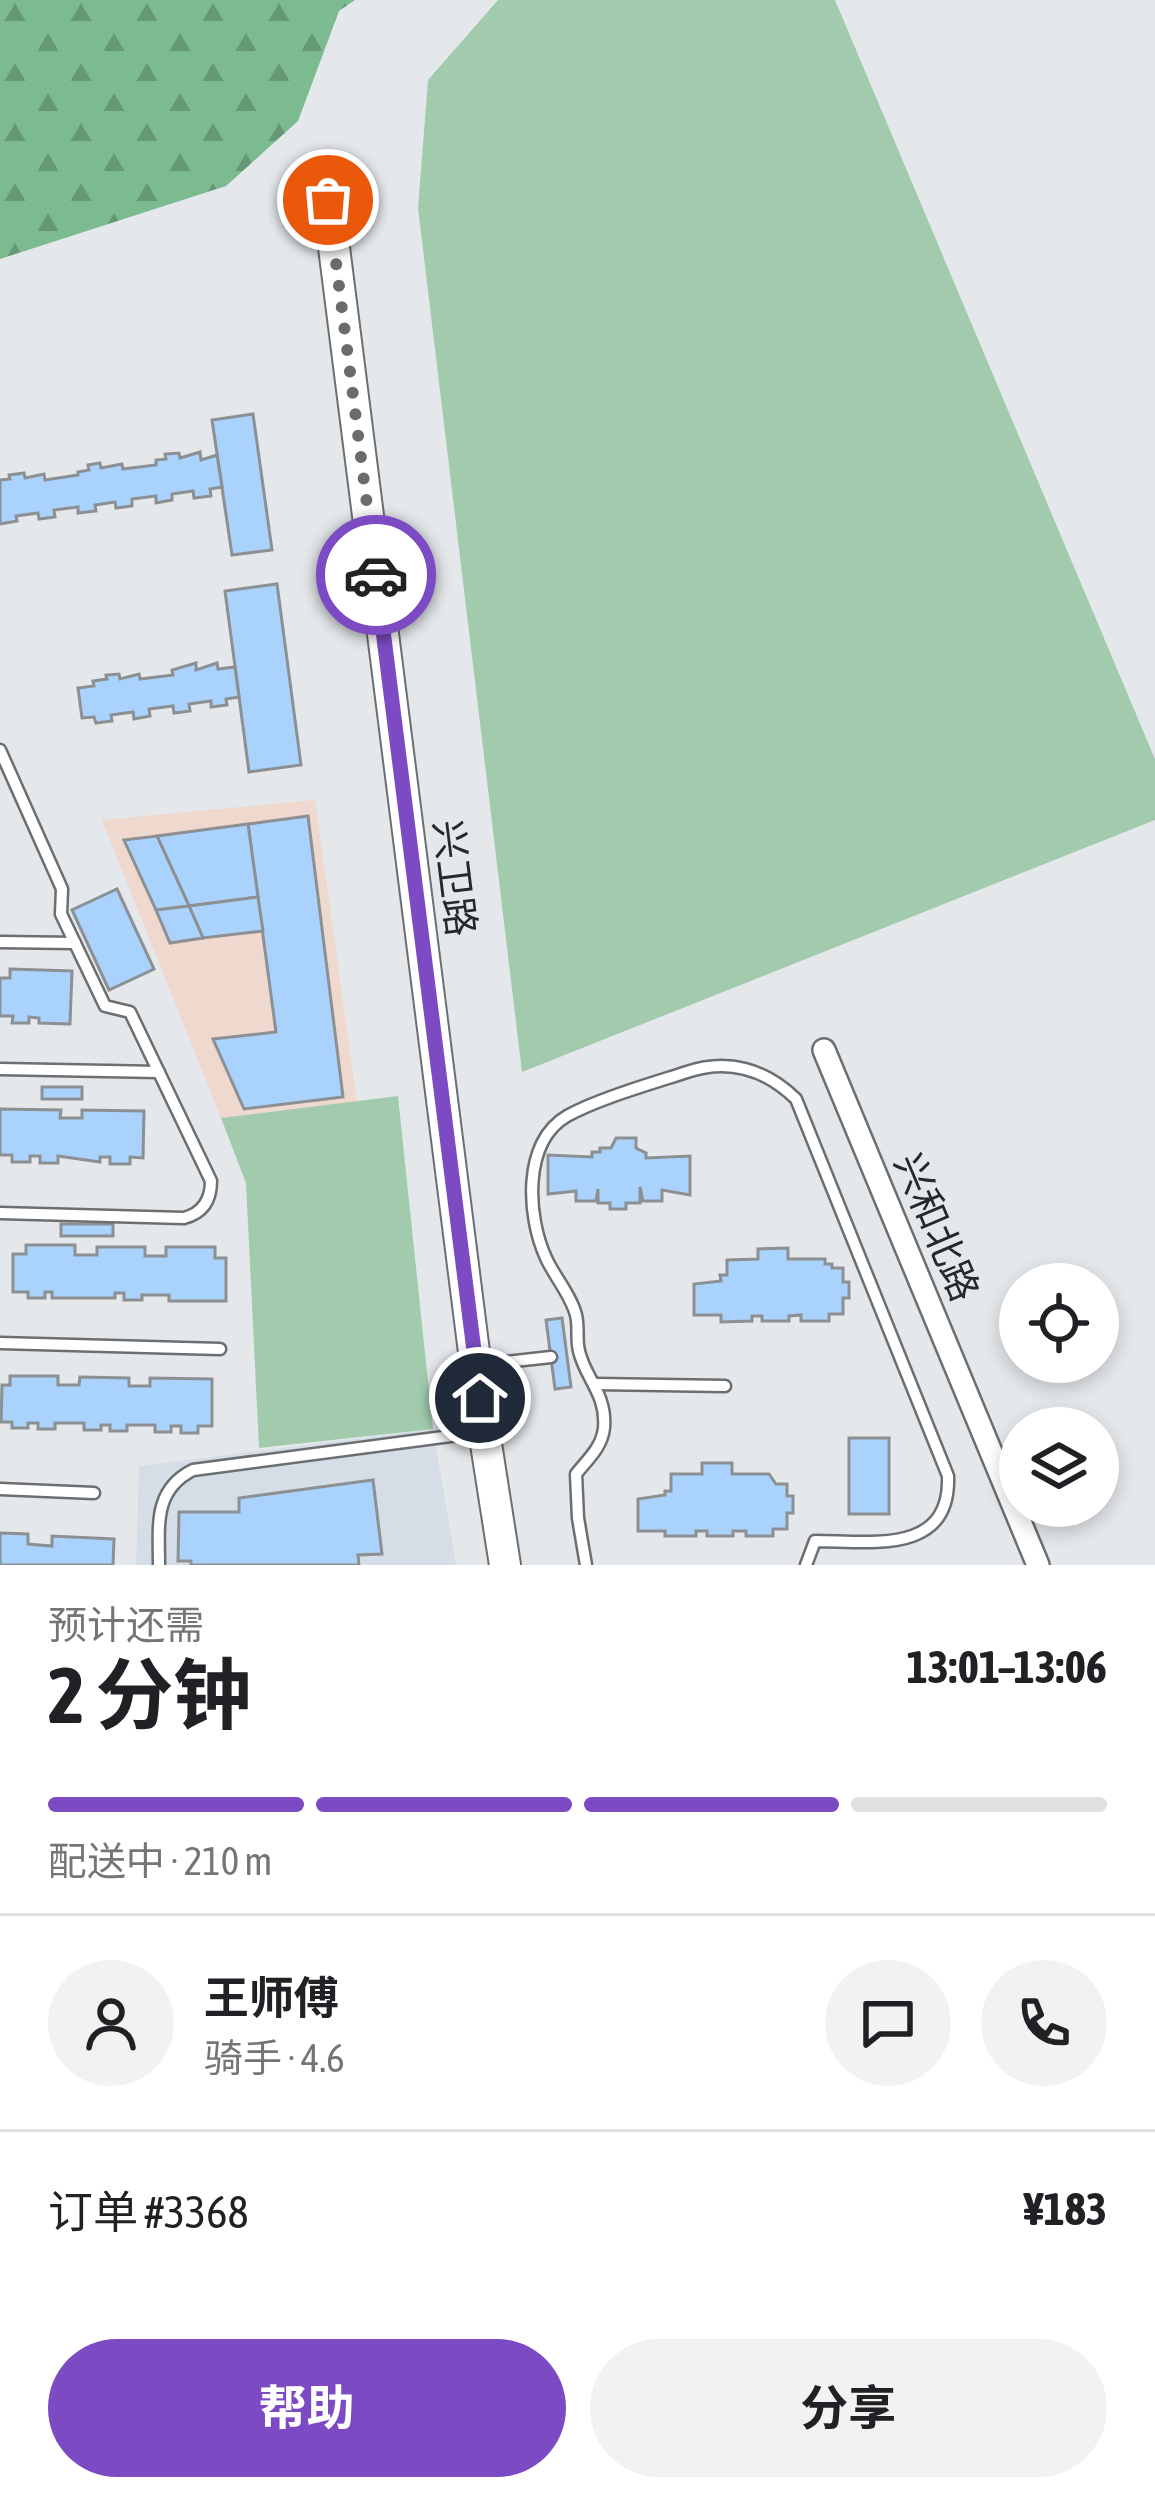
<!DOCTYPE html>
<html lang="zh">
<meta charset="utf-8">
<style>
body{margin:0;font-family:"Asap Condensed","Noto Sans SC",sans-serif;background:#f2f2f2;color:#202124;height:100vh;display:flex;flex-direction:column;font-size:45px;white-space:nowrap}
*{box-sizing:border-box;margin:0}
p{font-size:39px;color:#757577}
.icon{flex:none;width:66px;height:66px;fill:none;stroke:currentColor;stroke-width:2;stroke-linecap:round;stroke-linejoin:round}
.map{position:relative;height:1565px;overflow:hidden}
.side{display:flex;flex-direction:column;background:#fff;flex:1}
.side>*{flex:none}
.controls{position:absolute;left:999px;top:1263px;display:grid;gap:24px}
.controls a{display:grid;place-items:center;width:120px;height:120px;border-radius:50%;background:#fff;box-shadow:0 6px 18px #0003;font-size:60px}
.pin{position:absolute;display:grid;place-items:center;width:102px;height:102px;color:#fff;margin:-51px;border:6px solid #fff;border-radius:50%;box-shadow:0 3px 12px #0007}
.courier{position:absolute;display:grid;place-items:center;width:120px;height:120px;margin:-60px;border:9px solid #7c4bc3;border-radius:50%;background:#fff;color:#222;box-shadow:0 3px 15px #0007}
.overview em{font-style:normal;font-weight:700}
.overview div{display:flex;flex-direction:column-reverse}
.overview{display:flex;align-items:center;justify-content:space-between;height:204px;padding:0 48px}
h1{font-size:78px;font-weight:700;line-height:90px}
.bar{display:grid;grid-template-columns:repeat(4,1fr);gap:18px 12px;align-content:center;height:144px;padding:0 48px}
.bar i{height:15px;border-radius:9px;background:#e0e0e0}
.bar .on{background:#7c4bc3}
.bar p{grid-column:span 4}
.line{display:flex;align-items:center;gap:30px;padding:0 48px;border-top:3px solid #e0e0e0}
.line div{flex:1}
.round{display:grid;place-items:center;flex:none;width:126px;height:126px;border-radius:63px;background:#f2f2f2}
.primary-button{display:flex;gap:24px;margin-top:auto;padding:24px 48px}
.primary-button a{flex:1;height:138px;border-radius:72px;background:#7c4bc3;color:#fff;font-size:48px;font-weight:700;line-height:138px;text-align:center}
.primary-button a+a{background:#f2f2f2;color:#202124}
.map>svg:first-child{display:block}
</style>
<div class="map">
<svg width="1155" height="1565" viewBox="0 0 1155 1565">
<defs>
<pattern id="forest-firs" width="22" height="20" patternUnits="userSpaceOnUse" patternTransform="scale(3)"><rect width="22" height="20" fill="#7bbb8f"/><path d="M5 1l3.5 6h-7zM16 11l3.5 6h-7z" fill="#659875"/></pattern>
</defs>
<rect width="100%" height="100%" fill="#e5e8eb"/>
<path fill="#efd8cd" d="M 315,800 L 357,1102 L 221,1118 L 102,820 Z"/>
<path fill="#d5dee6" d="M 433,1429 L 456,1565 L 136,1565 L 139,1466 Z"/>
<g fill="#a2cbae">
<path d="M 498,0 L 835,0 L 1155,759 L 1155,820 L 522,1072 L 418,208 L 428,80 Z"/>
<path d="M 398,1096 L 433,1429 L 259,1448 L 246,1183 L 221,1118 Z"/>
</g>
<path fill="url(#forest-firs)" d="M 0,0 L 355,0 L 339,11 L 298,121 L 226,186 L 0,259 Z"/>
<g fill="#a9d3fd" stroke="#8d9093" stroke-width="3">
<path d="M 253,414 L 272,550 L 232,555 L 212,420 Z"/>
<path d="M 200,452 L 201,460 L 217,455 L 222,487 L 210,489 L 211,496 L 194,498 L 193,491 L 172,494 L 172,500 L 156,503 L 156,496 L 132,499 L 132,506 L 116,508 L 115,502 L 95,505 L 96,511 L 78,513 L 78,507 L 54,510 L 55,517 L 39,519 L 38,513 L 16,516 L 17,521 L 0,524 L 0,480 L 10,479 L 9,475 L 24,473 L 25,478 L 44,474 L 45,480 L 78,475 L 78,472 L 89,470 L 88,465 L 100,463 L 101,468 L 122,464 L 123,469 L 131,468 L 156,465 L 156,460 L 166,459 L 165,454 L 179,453 L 180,458 Z"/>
<path d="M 277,584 L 301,765 L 249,772 L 225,591 Z"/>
<path d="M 196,663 L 196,670 L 217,663 L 218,669 L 235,667 L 239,697 L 226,699 L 227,705 L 211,707 L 211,701 L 189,704 L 190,711 L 174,713 L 173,706 L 149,709 L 150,716 L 134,719 L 133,712 L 111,715 L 112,721 L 96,723 L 94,717 L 82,718 L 78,688 L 94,686 L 93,681 L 107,679 L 106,675 L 119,674 L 120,679 L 139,674 L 140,679 L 173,675 L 172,670 Z"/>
<path d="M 308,816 L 343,1097 L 244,1109 L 213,1039 L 276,1032 L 248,824 Z"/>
<path d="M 248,824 L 258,897 L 189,906 L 157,836 Z"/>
<path d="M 157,836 L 189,906 L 156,910 L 124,840 Z"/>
<path d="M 117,889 L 154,969 L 109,990 L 72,910 Z"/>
<path d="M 258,897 L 263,931 L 203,938 L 189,906 Z"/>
<path d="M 189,906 L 203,938 L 170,943 L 156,910 Z"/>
<path d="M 10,969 L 72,971 L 70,1024 L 39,1023 L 39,1018 L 29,1017 L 29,1023 L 12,1023 L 13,1016 L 0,1016 L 0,978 L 10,978 Z"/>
<rect x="42" y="1087" width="40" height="12"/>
<path d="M 0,1109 L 61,1110 L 60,1118 L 82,1118 L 82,1110 L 144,1111 L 143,1158 L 130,1157 L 130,1164 L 110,1164 L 110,1157 L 100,1157 L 100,1162 L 58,1156 L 58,1163 L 40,1163 L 40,1156 L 30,1156 L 30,1162 L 12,1162 L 12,1155 L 0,1155 Z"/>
<path d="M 616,1138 L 636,1138 L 636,1148 L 646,1153 L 646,1158 L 690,1156 L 690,1195 L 662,1190 L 662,1201 L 643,1201 L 640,1187 L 640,1203 L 626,1203 L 626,1209 L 610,1209 L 610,1203 L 598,1203 L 598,1189 L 596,1201 L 576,1201 L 576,1191 L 548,1194 L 548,1155 L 592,1157 L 592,1152 L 600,1152 L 600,1148 L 611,1148 Z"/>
<rect x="61" y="1224" width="52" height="12"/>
<path d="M 26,1245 L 75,1245 L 75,1255 L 97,1255 L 97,1247 L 145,1247 L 145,1256 L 166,1256 L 166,1247 L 215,1247 L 215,1258 L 226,1258 L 226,1301 L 169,1301 L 169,1295 L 142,1295 L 142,1300 L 124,1300 L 124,1293 L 115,1293 L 115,1298 L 52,1298 L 52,1292 L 45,1292 L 45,1298 L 28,1298 L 28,1292 L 13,1292 L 13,1254 L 26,1254 Z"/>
<path d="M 788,1248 L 788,1259 L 825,1259 L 825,1264 L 832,1264 L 832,1268 L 843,1268 L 843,1282 L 849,1282 L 849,1298 L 843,1298 L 843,1314 L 829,1314 L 829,1321 L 801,1321 L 801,1315 L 789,1316 L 789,1321 L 762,1321 L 762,1316 L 752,1316 L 752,1321 L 721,1322 L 721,1315 L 694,1315 L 694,1284 L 721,1281 L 720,1275 L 727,1275 L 727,1260 L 758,1259 L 758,1249 Z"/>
<path d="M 562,1318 L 571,1387 L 555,1389 L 546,1320 Z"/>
<path d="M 10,1376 L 58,1376 L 58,1385 L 79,1385 L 80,1377 L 129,1378 L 129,1386 L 150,1386 L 150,1378 L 212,1379 L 212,1426 L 198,1426 L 198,1433 L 181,1433 L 181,1426 L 171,1426 L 171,1432 L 155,1432 L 155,1425 L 127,1425 L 127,1431 L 110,1431 L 110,1425 L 101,1425 L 101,1430 L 84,1430 L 84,1423 L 55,1423 L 55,1429 L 38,1429 L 38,1423 L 28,1423 L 28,1428 L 12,1428 L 12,1422 L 1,1422 L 2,1385 L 10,1385 Z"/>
<rect x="849" y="1438" width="40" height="76"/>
<path d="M 702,1463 L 732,1463 L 732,1474 L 769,1474 L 776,1484 L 787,1484 L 787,1496 L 793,1496 L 793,1513 L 787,1513 L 787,1529 L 773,1529 L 773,1536 L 746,1536 L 746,1531 L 733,1531 L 733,1536 L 707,1536 L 707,1531 L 696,1531 L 696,1536 L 665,1536 L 665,1531 L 638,1531 L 638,1499 L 665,1495 L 665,1491 L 671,1491 L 671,1474 L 702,1474 Z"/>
<path d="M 373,1480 L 382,1554 L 358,1555 L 359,1565 L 191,1565 L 191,1561 L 178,1561 L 179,1512 L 239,1512 L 239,1498 Z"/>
<path d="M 0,1533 L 28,1534 L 28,1544 L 52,1546 L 52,1536 L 114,1539 L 113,1565 L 0,1565 Z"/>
</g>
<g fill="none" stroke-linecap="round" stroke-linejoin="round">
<g stroke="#6c6f72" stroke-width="15">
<g id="lane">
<path d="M 0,750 L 62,889 L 61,914 L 105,1006 L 130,1012 L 211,1181 C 211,1200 203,1213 184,1218 L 0,1213"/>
<path d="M 0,942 L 75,943"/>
<path d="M 0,1069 L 159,1072"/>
<path d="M 0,1343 L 220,1349"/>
<path d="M 479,1365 L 551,1357"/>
<path d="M 596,1384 L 725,1386"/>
<path d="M 0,1489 L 94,1493"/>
<path d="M 159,1565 C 159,1526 153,1490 193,1470 L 481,1432"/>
<path d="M 586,1565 L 578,1518 L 576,1474 C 588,1459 602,1447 604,1428 C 607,1394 585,1378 579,1351 C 576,1339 579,1326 576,1315 C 571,1295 554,1276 546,1258 C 527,1217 522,1142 567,1116 C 597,1099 653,1083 687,1072 C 728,1058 765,1069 796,1099 L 948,1476 C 951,1556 870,1541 815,1541 L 806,1565"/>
</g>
</g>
<g stroke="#6c6f72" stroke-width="26">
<path id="street" d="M 824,1050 L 1038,1565"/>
</g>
<g stroke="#6c6f72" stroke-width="34">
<path id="secondary" d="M 328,200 L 484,1431 L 505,1565"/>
</g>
<use href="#lane" stroke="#fff" stroke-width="10"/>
<use href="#street" stroke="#fff" stroke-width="21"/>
<use href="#secondary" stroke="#fff" stroke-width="30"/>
</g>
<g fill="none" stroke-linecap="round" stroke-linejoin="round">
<path stroke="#6a6b6d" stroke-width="12" stroke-dasharray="0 21.6" d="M 328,200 L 376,575"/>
<path stroke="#7c4bc3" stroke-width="15" d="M 376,575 L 480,1398"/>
</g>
<g text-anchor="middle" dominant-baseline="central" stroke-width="9" stroke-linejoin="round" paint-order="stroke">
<g font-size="39" fill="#272829" stroke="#e5e8eb">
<text transform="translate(455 878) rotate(83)">兴卫路</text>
<text transform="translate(937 1227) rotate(67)">兴和北路</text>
</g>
</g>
</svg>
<div class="controls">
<a><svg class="icon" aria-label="locate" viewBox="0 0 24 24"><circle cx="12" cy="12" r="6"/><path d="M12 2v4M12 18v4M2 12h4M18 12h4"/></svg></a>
<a><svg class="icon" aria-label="layers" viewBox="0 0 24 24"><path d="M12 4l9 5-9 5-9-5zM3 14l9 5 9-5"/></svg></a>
</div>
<div class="pin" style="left:328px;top:200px;background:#ea580c"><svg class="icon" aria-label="bag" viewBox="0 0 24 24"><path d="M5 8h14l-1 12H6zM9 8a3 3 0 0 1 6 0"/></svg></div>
<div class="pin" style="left:480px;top:1398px;background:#1f2937"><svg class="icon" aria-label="home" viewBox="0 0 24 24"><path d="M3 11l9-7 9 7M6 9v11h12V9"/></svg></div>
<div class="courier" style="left:376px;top:575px"><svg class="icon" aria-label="car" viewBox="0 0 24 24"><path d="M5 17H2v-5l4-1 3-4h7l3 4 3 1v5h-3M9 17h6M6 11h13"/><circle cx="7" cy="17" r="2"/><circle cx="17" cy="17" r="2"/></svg></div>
</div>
<section class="side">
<div class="overview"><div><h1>2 分钟</h1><p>预计还需</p></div><em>13:01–13:06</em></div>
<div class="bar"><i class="on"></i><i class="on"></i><i class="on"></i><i></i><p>配送中 · 210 m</p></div>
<div class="line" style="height:216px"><a class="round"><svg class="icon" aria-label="person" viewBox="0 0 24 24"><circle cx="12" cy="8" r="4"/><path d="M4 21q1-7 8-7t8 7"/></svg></a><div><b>王师傅</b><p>骑手 · 4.6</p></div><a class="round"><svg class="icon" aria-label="chat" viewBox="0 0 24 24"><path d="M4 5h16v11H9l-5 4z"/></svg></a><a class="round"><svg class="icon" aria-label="phone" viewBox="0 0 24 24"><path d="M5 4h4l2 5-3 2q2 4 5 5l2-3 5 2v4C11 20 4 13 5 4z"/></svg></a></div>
<div class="line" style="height:156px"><div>订单 #3368</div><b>¥183</b></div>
<div class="primary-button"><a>帮助</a><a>分享</a></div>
</section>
